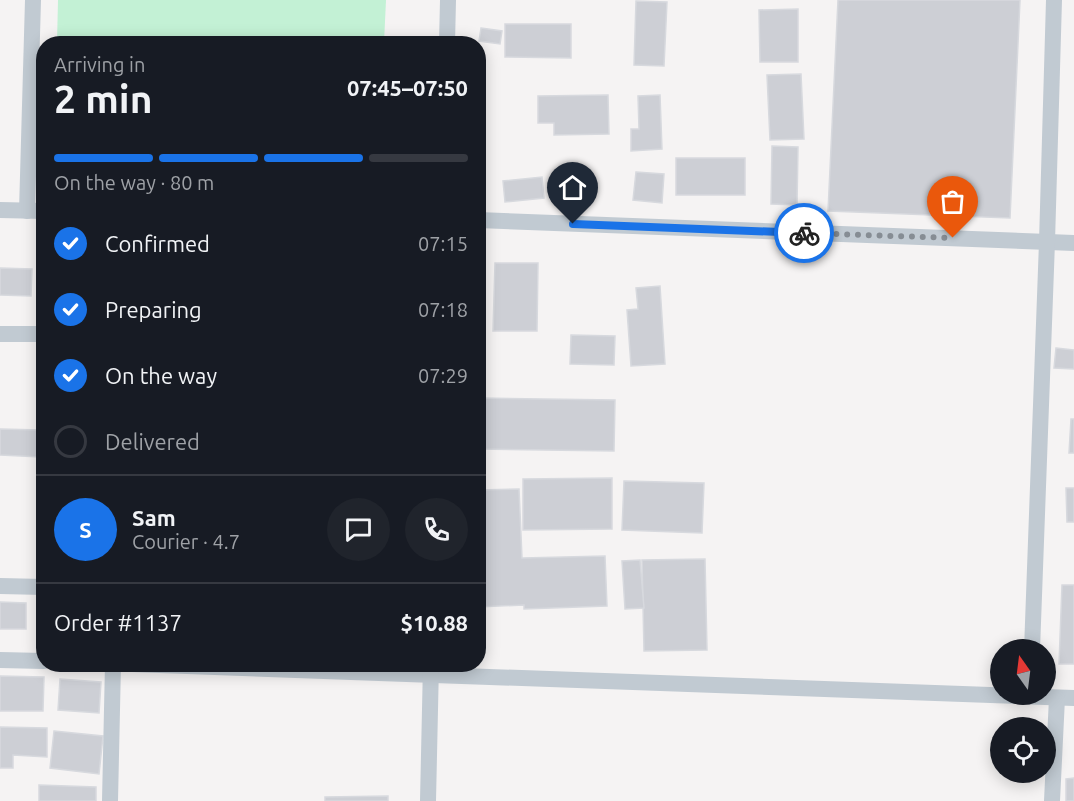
<!DOCTYPE html>
<meta charset="utf-8">
<style>
body{margin:0;font-family:Ubuntu,sans-serif;background:#20242c;color:#f1f3f6;height:100vh;display:flex;flex-direction:column;font-size:22px;white-space:nowrap}
*{box-sizing:border-box;margin:0}
p{font-size:20px;color:#9ea1a6}
.icon{flex:none;width:33px;height:33px;fill:none;stroke:currentColor;stroke-width:2;stroke-linecap:round;stroke-linejoin:round}
.map{position:relative;flex:1;overflow:hidden}
.panel{position:absolute;left:36px;top:36px;width:450px;height:636px;display:flex;flex-direction:column;background:#171b24;border-radius:24px;box-shadow:0 3px 15px #0003}
.panel>*{flex:none}
.needle{width:39px;rotate:346deg}
.tools{position:absolute;left:990px;top:639px;display:grid;gap:12px}
.tools a{display:grid;place-items:center;width:66px;height:66px;border-radius:50%;background:#171b24;box-shadow:0 3px 15px #0003;font-size:30px}
.pin{position:absolute;display:grid;place-items:center;width:51px;height:51px;color:#fff;margin:-62px -26px;border-radius:50% 50% 50% 0;rotate:-45deg;box-shadow:0 0 6px #0007}
.pin .icon{rotate:45deg}
.courier{position:absolute;display:grid;place-items:center;width:60px;height:60px;margin:-30px;border:4px solid #1a73e8;border-radius:50%;background:#fff;color:#222;box-shadow:0 2px 8px #0007}
.summary em{font-style:normal;font-weight:700}
.summary div{display:flex;flex-direction:column-reverse}
.summary{display:flex;align-items:center;justify-content:space-between;height:102px;padding:0 18px}
h1{font-size:39px;font-weight:700;line-height:45px}
.bar{display:grid;grid-template-columns:repeat(4,1fr);gap:9px 6px;align-content:center;height:72px;padding:0 18px}
.bar i{height:8px;border-radius:4px;background:#363941}
.bar .on{background:#1a73e8}
.bar p{grid-column:span 4}
.line{display:flex;align-items:center;gap:15px;padding:0 18px;border-top:2px solid #363941}
.line div{flex:1}
.round{display:grid;place-items:center;flex:none;width:63px;height:63px;border-radius:32px;background:#20242c}
ol{padding:0 18px;list-style:none}
li{display:flex;align-items:center;gap:18px;height:66px}
li p{margin-inline-start:auto}
li .icon{padding:6px;border-radius:50%;background:#1a73e8;color:#fff;stroke-width:4}
li:last-child{color:#9ea1a6}
li i{width:33px;height:33px;border:3px solid #363941;border-radius:50%}
.map>svg:first-child{display:block}
</style>
<div class="map">
<svg width="1074" height="801" viewBox="0 0 1074 801">
<rect width="100%" height="100%" fill="#f5f3f3"/>
<path fill="#c3f1d5" d="M 58,0 L 386,0 L 384,43 L 57,43 Z"/>
<g fill="#cdcfd5" stroke="#d7d9de" stroke-width="1.5">
<path d="M 838,0 L 1020,0 L 1010,218 L 828,211 Z"/>
<path d="M 636,1 L 667,2 L 664,66 L 634,65 Z"/>
<path d="M 798,9 L 798,62 L 760,62 L 759,10 Z"/>
<path d="M 505,24 L 571,24 L 571,58 L 505,57 Z"/>
<path d="M 481,28 L 502,31 L 500,44 L 479,41 Z"/>
<path d="M 801,74 L 804,139 L 770,140 L 767,75 Z"/>
<path d="M 608,95 L 609,134 L 554,135 L 554,123 L 538,123 L 538,96 Z"/>
<path d="M 660,95 L 662,149 L 631,151 L 631,129 L 639,129 L 638,96 Z"/>
<path d="M 772,146 L 798,147 L 797,205 L 771,204 Z"/>
<path d="M 39,158 L 44,158 L 44,199 L 40,199 Z"/>
<rect x="676" y="158" width="69" height="37"/>
<path d="M 636,172 L 664,174 L 662,203 L 633,200 Z"/>
<path d="M 542,177 L 544,198 L 505,202 L 503,181 Z"/>
<path d="M 495,263 L 538,263 L 537,331 L 493,331 Z"/>
<path d="M 0,268 L 32,269 L 31,296 L 0,295 Z"/>
<path d="M 660,286 L 665,364 L 631,366 L 627,310 L 638,309 L 636,288 Z"/>
<path d="M 571,335 L 615,336 L 614,365 L 570,364 Z"/>
<path d="M 1056,348 L 1074,350 L 1074,369 L 1054,368 Z"/>
<path d="M 478,398 L 615,400 L 614,451 L 478,449 Z"/>
<path d="M 1071,419 L 1074,419 L 1074,453 L 1069,453 Z"/>
<path d="M 0,429 L 41,430 L 40,457 L 0,455 Z"/>
<path d="M 612,478 L 612,529 L 523,530 L 523,479 Z"/>
<path d="M 624,481 L 704,483 L 702,533 L 622,530 Z"/>
<path d="M 1066,488 L 1074,488 L 1074,522 L 1067,522 Z"/>
<path d="M 519,489 L 522,558 L 605,556 L 607,606 L 524,609 L 524,605 L 478,607 L 478,490 Z"/>
<path d="M 705,559 L 707,650 L 644,651 L 642,560 Z"/>
<path d="M 640,560 L 644,608 L 625,609 L 622,561 Z"/>
<path d="M 1062,585 L 1074,585 L 1074,664 L 1059,664 Z"/>
<path d="M 0,602 L 26,603 L 26,629 L 0,629 Z"/>
<path d="M 0,676 L 44,677 L 43,711 L 0,711 Z"/>
<path d="M 60,679 L 101,682 L 99,713 L 58,710 Z"/>
<path d="M 0,727 L 47,728 L 47,757 L 13,755 L 13,768 L 0,768 Z"/>
<path d="M 54,731 L 103,736 L 99,774 L 50,768 Z"/>
<path d="M 1066,779 L 1074,778 L 1074,801 L 1066,801 Z"/>
<path d="M 39,785 L 96,787 L 96,801 L 39,801 Z"/>
<path d="M 388,796 L 388,801 L 325,801 L 325,797 Z"/>
</g>
<g fill="none" stroke-linecap="round" stroke-linejoin="round">
<g stroke="#c1cad2" stroke-width="16">
<path d="M 447,44 L 448,0"/>
<path d="M 0,210 L 44,211"/>
<path d="M 27,211 L 33,0"/>
<path d="M 478,220 L 1074,243"/>
<path d="M 0,334 L 44,334"/>
<path d="M 0,586 L 44,587"/>
<path d="M 1032,650 L 1047,242 L 1054,0"/>
<path d="M 0,660 L 44,661"/>
<path d="M 132,664 L 1074,698"/>
<path d="M 110,801 L 113,664"/>
<path d="M 428,801 L 431,664"/>
<path d="M 1052,801 L 1057,698"/>
</g>
</g>
<g fill="none" stroke-linecap="round" stroke-linejoin="round">
<path stroke="#868d94" stroke-width="6" stroke-dasharray="0 10.8" d="M 804,233 L 953,238"/>
<path stroke="#1a73e8" stroke-width="8" d="M 573,224 L 804,233"/>
</g>
</svg>
<div class="tools">
<a><svg class="needle" viewBox="-14 -14 28 28"><path d="M0-13l5 13h-10z" fill="#e53935"/><path d="M0 13l5-13h-10z" fill="#9ea1a6"/></svg></a>
<a><svg class="icon" aria-label="locate" viewBox="0 0 24 24"><circle cx="12" cy="12" r="6"/><path d="M12 2v4M12 18v4M2 12h4M18 12h4"/></svg></a>
</div>
<div class="pin" style="left:953px;top:238px;background:#ea580c"><svg class="icon" aria-label="bag" viewBox="0 0 24 24"><path d="M5 8h14l-1 12H6zM9 8a3 3 0 0 1 6 0"/></svg></div>
<div class="pin" style="left:573px;top:224px;background:#1f2937"><svg class="icon" aria-label="home" viewBox="0 0 24 24"><path d="M3 11l9-7 9 7M6 9v11h12V9"/></svg></div>
<div class="courier" style="left:804px;top:233px"><svg class="icon" aria-label="bike" viewBox="0 0 24 24"><circle cx="6" cy="16" r="4"/><circle cx="18" cy="16" r="4"/><path d="M6 16l4-8h5l3 8M10 8l3 8H6M13 5h3"/></svg></div>
<section class="panel">
<div class="summary"><div><h1>2 min</h1><p>Arriving in</p></div><em>07:45–07:50</em></div>
<div class="bar"><i class="on"></i><i class="on"></i><i class="on"></i><i></i><p>On the way · 80 m</p></div>
<ol>
<li><svg class="icon" aria-label="check" viewBox="0 0 24 24"><path d="M5 12l5 5 9-10"/></svg>Confirmed<p>07:15</p></li>
<li><svg class="icon" aria-label="check" viewBox="0 0 24 24"><path d="M5 12l5 5 9-10"/></svg>Preparing<p>07:18</p></li>
<li><svg class="icon" aria-label="check" viewBox="0 0 24 24"><path d="M5 12l5 5 9-10"/></svg>On the way<p>07:29</p></li>
<li><i></i>Delivered</li>
</ol>
<div class="line" style="height:108px"><b class="round" style="background:#1a73e8;color:#fff">S</b><div><b>Sam</b><p>Courier · 4.7</p></div><a class="round"><svg class="icon" aria-label="chat" viewBox="0 0 24 24"><path d="M4 5h16v11H9l-5 4z"/></svg></a><a class="round"><svg class="icon" aria-label="phone" viewBox="0 0 24 24"><path d="M5 4h4l2 5-3 2q2 4 5 5l2-3 5 2v4C11 20 4 13 5 4z"/></svg></a></div>
<div class="line" style="height:78px"><div>Order #1137</div><b>$10.88</b></div>
</section>
</div>
